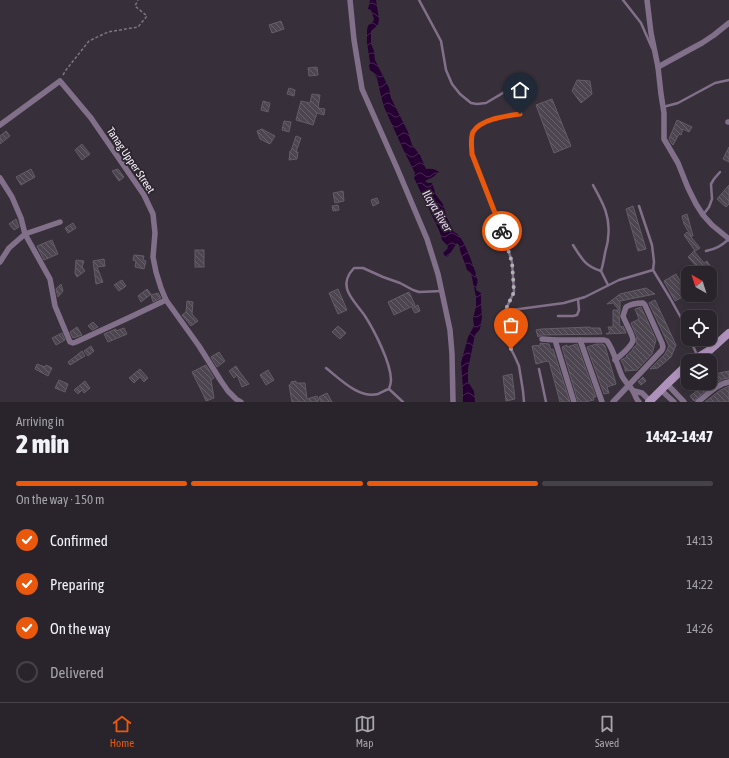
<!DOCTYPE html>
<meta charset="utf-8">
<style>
body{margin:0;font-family:"Asap Condensed",sans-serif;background:#312c34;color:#f1f3f6;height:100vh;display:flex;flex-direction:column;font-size:15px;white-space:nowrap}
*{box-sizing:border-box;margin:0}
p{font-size:13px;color:#a5a4a9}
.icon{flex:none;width:22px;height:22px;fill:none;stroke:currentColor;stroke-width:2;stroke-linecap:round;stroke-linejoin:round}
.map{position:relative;height:402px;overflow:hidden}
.panel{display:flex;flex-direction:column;background:#29242c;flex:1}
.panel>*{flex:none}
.needle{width:26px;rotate:321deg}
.buttons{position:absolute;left:681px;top:266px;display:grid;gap:8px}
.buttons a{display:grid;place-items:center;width:36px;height:36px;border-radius:8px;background:#29242c;box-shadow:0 2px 6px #0003,0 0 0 1px #454148;font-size:20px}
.pin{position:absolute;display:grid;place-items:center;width:34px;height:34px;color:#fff;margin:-41px -17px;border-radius:50% 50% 50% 0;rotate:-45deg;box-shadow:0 0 4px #0007}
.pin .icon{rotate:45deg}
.courier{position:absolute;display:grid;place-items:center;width:40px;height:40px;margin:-20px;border:3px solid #ea580c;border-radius:50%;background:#fff;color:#222;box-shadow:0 1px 5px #0007}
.head em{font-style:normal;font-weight:800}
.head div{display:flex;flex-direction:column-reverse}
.head{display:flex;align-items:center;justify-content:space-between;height:68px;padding:0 16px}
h1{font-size:26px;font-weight:800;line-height:30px}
.bar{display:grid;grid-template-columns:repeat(4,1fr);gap:6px 4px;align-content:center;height:48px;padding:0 16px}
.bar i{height:5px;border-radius:3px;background:#454148}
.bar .on{background:#ea580c}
.bar p{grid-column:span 4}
ol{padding:0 16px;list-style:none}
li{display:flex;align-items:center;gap:12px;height:44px}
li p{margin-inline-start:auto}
li .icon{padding:4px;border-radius:50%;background:#ea580c;color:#fff;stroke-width:4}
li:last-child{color:#a5a4a9}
li i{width:22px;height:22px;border:2px solid #454148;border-radius:50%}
.tabs{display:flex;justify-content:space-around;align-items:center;height:56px;border-top:1px solid #454148;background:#29242c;font-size:11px;color:#a5a4a9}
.tabs a{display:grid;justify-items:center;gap:2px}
.tabs .on{color:#ea580c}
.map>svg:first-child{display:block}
</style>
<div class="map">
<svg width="729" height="402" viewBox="0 0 729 402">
<defs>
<pattern id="water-waves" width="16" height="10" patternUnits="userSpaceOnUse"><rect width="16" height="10" fill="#260033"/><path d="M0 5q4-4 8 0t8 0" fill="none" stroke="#462651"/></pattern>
<pattern id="building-back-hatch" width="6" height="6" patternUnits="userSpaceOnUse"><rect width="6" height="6" fill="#4d4651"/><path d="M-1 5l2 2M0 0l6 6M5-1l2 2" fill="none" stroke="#67616b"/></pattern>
</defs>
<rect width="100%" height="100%" fill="#37303a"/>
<path fill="url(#water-waves)" d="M 370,0 L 376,0 L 379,19 L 378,25 L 371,31 L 371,44 L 374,51 L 375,60 L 389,88 L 391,98 L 408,132 L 412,145 L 420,155 L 426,169 C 430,168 436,169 439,172 L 433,177 L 425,181 L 428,183 L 432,183 L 436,195 L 443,204 L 447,218 L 454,232 C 464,236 471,261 475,271 L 476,274 L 475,275 C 480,280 476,285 476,290 L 481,293 L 481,304 L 482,317 L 480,329 L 475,335 L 468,369 L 468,382 L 474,391 L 475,402 L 463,402 L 463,388 L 461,363 L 468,337 L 474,326 L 473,318 L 476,307 L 476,297 L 471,273 L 467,270 C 465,262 460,254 459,245 L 457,243 L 449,255 L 447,257 L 445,256 L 443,253 L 448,248 L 447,245 L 442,240 L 439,230 L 414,178 L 415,173 L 403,149 L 384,107 L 381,96 L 377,78 L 374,73 L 370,70 L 369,65 L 370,62 L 367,43 L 367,30 L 368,25 L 373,22 L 374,19 L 371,10 L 368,9 Z"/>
<g fill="url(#building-back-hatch)" stroke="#645d68">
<path d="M 281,21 L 284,29 L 272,33 L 269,25 Z"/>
<path d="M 317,67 L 318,75 L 309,76 L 308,68 Z"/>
<path d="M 577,80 L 590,81 L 592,94 L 581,103 L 572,91 Z"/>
<path d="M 289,88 L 295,90 L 294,96 L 287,94 Z"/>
<path d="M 312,94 L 320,95 L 318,108 L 325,109 L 324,115 L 317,113 L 313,125 L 296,120 L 301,101 L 310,103 Z"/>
<path d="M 552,99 L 571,146 L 554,153 L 536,105 Z"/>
<path d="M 263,101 L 270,103 L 268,112 L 261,110 Z"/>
<path d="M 677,120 L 692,127 L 689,132 L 683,129 L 681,135 L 679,134 L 673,145 L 672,144 L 669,139 Z"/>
<path d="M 284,121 L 291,122 L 289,132 L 282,130 Z"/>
<path d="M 262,129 L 275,136 L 270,144 L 260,139 L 257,131 Z"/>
<path d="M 6,131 L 10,136 L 0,144 L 0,136 Z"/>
<path d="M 296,136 L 301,138 L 296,152 L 298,152 L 297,159 L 289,160 L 290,151 L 291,151 Z"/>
<path d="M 82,144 L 90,154 L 82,160 L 75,150 Z"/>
<path d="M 729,147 L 729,162 L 723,159 Z"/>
<path d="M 31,169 L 35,177 L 21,185 L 16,177 Z"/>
<path d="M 118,169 L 124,177 L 119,181 L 112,171 Z"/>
<path d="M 729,185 L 729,204 L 726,207 L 717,199 Z"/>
<path d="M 343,191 L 344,201 L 335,203 L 333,193 Z"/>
<path d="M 377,198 L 379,203 L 373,206 L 371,200 Z"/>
<path d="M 338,205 L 339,210 L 333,211 L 332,206 Z"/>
<path d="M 633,206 L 646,249 L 638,251 L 626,209 Z"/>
<path d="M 687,214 L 693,236 L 691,236 L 684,224 L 682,216 Z"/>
<path d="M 16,219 L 19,227 L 14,230 L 9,224 Z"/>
<path d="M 73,223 L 76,228 L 68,233 L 65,228 Z"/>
<path d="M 687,232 L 700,248 L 695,251 L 684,235 Z"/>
<path d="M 52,240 L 58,254 L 44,260 L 37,246 Z"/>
<rect x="195" y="250" width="9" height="17"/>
<path d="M 694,251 L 704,263 L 707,261 L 711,267 L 703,273 L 698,266 L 697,267 L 688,257 Z"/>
<path d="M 134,255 L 144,256 L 143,260 L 146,261 L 144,269 L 135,267 L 136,261 L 133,260 Z"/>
<path d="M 104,259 L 105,266 L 97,267 L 103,282 L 96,284 L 93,261 Z"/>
<path d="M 76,260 L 84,261 L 82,267 L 85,271 L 77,277 L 75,273 Z"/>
<path d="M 676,274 L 688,294 L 675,301 L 664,281 Z"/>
<path d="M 122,280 L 126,286 L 119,291 L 114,285 Z"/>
<path d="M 61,284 L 63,291 L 58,297 L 56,289 Z"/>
<path d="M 646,288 L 655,294 L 620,301 L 620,311 L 619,315 L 620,327 L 623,326 L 626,333 L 606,334 L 610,332 L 608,327 L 613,327 L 613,310 L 619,310 L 613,303 L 607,304 L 620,294 Z"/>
<path d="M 147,289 L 151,294 L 141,302 L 138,296 Z"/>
<path d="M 338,289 L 347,310 L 338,314 L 329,293 Z"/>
<path d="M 409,292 L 415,305 L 394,315 L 388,302 Z"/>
<path d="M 158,293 L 161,298 L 153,302 L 151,295 Z"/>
<path d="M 655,300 L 676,345 L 671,357 L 658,368 L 650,369 L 665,354 L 669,346 L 649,303 Z"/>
<path d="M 187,301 L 193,302 L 192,314 L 198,321 L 191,326 L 182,315 L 186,312 Z"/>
<path d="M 418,305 L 420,311 L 415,313 L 412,308 Z"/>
<path d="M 641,307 L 656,340 L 652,354 L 637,370 L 625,371 L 625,368 L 621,360 L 627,357 L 626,356 L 632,351 L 634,347 L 638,344 L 636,343 L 637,337 L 631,323 L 639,319 L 635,309 Z"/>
<path d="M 93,322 L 98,327 L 92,330 L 88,326 Z"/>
<path d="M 338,326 L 346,333 L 340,339 L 332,332 Z"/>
<path d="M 77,327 L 82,335 L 73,338 L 70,332 Z"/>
<path d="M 590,327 L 590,328 L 600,328 L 602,334 L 542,335 L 538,337 L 536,330 L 541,329 Z"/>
<path d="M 124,328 L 127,334 L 108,342 L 104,334 L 116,329 L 116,331 Z"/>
<path d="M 62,333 L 65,340 L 56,345 L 52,338 Z"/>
<path d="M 540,343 L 549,344 L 551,350 L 553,349 L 570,402 L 560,402 L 549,361 L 548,362 L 547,361 L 536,364 L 532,346 L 541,345 Z"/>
<path d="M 577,344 L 596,397 L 593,397 L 594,400 L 585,402 L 578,402 L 562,347 L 567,345 L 567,347 Z"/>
<path d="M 596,344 L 603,344 L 605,346 L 616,384 L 607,387 L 609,393 L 604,394 L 587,347 Z"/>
<path d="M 91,346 L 94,351 L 88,356 L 84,351 Z"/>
<path d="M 82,351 L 85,356 L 70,365 L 68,362 Z"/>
<path d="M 219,352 L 225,361 L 217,367 L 211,357 Z"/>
<path d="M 37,364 L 45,367 L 46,365 L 52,368 L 48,376 L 35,369 Z"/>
<path d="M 206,365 L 214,378 L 211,380 L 214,398 L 206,401 L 203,394 L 192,372 Z"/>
<path d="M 236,366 L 239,371 L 249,384 L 242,387 L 237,375 L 234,378 L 229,371 Z"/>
<path d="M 140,369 L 148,378 L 144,382 L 140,377 L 134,383 L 129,378 Z"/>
<path d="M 268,370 L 274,380 L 266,385 L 260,375 Z"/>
<path d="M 729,371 L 729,378 L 723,379 L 714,384 L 694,401 L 690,396 L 707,383 L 710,383 L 710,380 L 719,373 Z"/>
<path d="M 512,374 L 515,399 L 506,401 L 503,376 Z"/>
<path d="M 643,377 L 646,381 L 641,385 L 638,382 Z"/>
<path d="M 59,380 L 68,384 L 65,392 L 55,388 Z"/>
<path d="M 85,381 L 90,388 L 84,393 L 82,390 L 78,394 L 74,390 Z"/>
<path d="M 296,381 L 296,383 L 305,383 L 307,399 L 317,396 L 319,401 L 316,402 L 292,402 L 289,385 L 291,384 L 291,382 Z"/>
<path d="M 729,386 L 729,402 L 705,402 L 719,391 Z"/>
<path d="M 327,393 L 332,402 L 321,402 L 319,397 Z"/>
</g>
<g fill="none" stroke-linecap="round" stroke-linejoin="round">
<path stroke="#7c767e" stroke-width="1.5" stroke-dasharray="3 2" stroke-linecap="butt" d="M 63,75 L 66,70 L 89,41 L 108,32 L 138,27 L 147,16 L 135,6 L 138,0"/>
<g stroke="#82708a" stroke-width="2.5">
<path d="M 419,0 L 441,41 L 446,70 L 452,84 L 460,94 L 471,103 L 477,104 L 486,103 L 518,84 L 529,80 L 533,84"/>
<path d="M 623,0 L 641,23 L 652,48"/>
<path d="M 663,107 L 678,103 L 715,83 L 729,80"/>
<path d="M 520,113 C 506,117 481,119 473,132 C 470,139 472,148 472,155 L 502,230 L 512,262 L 514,292 L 505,311 L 505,321 L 506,335 L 508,343 L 515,357 L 519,366 L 523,391 L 524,402"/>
<path d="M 593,185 C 603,203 611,217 608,238 C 608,243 606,248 605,253 C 604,259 603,265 601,271 L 608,285"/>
<path d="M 639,206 L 652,245 L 654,262 L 653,270 L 670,298 L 685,325 L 688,333"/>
<path d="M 703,215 L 709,207 L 712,199 L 711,184 L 714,179 L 720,172"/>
<path d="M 573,245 C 582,259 585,266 601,271"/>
<path d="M 706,251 C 716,249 721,246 729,239"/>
<path d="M 505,311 L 564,303 L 585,297 L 619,280 L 653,270"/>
<path d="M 558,316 L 573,316 L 577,315 L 579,310 L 578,299"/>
<path d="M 690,339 L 697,355"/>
<path d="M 326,368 C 340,379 359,399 378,394 C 381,393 385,390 389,389 C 390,386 391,383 391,380 C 391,363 374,330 365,316 C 354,300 336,287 354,268 L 363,268 L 383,277 L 400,283 L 413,290 L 419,292 L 442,291"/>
<path d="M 539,369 L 546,402"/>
<path d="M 389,389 L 403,402"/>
</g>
<g stroke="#82708a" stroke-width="5.5">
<path d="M 350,0 L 354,40 L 362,89 L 397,168 L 427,239 L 438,274 L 450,330 L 452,354 L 453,402"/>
<path d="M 647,0 L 651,33 L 658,67 L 661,94 L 664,113 L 664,139 L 678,163 L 688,188 L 696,204 L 703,215 L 712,225 L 729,239"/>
<path d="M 658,67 L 689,50 L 702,43 L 714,35 L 729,23"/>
<path d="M 728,122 L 729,122"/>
<path d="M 0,125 L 60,81 L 91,118 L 144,195 L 153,214 L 155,233 L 153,257 L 156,272 L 161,288 L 166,300 L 199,346 L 221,381 L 228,391 L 236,399 L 241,402"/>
<path d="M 0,178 L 12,197 L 21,218 L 25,234 L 9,248 L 0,262"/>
<path d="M 60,222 L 25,234 L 50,279 L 55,306 L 70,342 L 73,343 L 76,342 L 126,319 L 166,300"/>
<path d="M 542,339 L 555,340 L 604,340 L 607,341 C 614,350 617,365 622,376 C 625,382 630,386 633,391 C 636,396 635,398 639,402"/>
<path d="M 555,340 L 574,402"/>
<path d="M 580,340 L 602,402"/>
<path d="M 667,384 L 684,402"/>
<path d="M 661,390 L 674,402"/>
<path d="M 634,391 L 642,393 L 650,401"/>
<path d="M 613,402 L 662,350 L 663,347 L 662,343 L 645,305 L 643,303 C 637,303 631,304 626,307 L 623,316 C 625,322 633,335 633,340 C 632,346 620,356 615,360"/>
<path d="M 698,402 C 708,394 717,384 729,382"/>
</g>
<g stroke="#af92bb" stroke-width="8">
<path d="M 692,361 L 710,350 L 729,333"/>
<path d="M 649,402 L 667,384 L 688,364"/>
</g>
</g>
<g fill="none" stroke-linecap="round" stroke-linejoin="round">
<path stroke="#b4afb7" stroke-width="4" stroke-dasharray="0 7.2" d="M 502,231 L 512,262 L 514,292 L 505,311 L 506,335 L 511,349"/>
<path stroke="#ea580c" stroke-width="5" d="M 502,231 L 472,154 C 472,148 470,139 473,132 C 481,119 506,116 520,114"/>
</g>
<g text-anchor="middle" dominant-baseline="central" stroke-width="3.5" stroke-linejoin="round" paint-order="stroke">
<g font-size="11" fill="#f8f3fa" stroke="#2d262f">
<text transform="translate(131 160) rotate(56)">Tanag Upper Street</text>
</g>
<g font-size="12" font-style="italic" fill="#efd7f9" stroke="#2d262f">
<text transform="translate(437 211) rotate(59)">Ilaya River</text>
</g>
</g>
</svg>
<div class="buttons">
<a><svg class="needle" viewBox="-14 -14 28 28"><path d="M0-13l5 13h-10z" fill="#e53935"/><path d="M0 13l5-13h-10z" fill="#a5a4a9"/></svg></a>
<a><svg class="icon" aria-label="locate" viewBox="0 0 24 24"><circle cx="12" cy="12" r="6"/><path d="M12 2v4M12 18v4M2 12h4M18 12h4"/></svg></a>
<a><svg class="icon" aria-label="layers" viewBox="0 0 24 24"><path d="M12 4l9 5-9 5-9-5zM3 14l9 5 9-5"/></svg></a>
</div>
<div class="pin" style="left:511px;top:349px;background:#ea580c"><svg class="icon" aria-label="bag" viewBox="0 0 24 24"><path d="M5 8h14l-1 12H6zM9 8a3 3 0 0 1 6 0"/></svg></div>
<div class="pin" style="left:520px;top:114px;background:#1f2937"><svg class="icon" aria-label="home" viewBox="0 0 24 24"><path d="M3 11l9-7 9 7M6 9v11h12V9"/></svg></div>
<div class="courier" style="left:502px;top:231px"><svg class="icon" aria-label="bike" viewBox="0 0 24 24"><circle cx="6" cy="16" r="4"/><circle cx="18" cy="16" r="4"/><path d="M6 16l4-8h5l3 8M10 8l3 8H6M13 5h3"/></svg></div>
</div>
<section class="panel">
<div class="head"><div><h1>2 min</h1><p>Arriving in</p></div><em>14:42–14:47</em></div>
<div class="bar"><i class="on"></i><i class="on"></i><i class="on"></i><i></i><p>On the way · 150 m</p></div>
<ol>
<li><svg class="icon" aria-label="check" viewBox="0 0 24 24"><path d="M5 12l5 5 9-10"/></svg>Confirmed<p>14:13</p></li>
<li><svg class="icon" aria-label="check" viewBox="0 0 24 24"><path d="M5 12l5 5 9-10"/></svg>Preparing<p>14:22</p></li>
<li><svg class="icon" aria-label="check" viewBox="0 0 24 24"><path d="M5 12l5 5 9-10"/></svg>On the way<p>14:26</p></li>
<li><i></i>Delivered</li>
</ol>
</section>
<nav class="tabs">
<a class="on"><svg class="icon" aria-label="home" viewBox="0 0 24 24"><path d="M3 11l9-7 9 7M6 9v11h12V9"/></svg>Home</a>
<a><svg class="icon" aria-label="map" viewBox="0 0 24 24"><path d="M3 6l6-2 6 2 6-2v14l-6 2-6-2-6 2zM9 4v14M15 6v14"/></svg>Map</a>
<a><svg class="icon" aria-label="saved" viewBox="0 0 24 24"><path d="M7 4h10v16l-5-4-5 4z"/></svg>Saved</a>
</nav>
